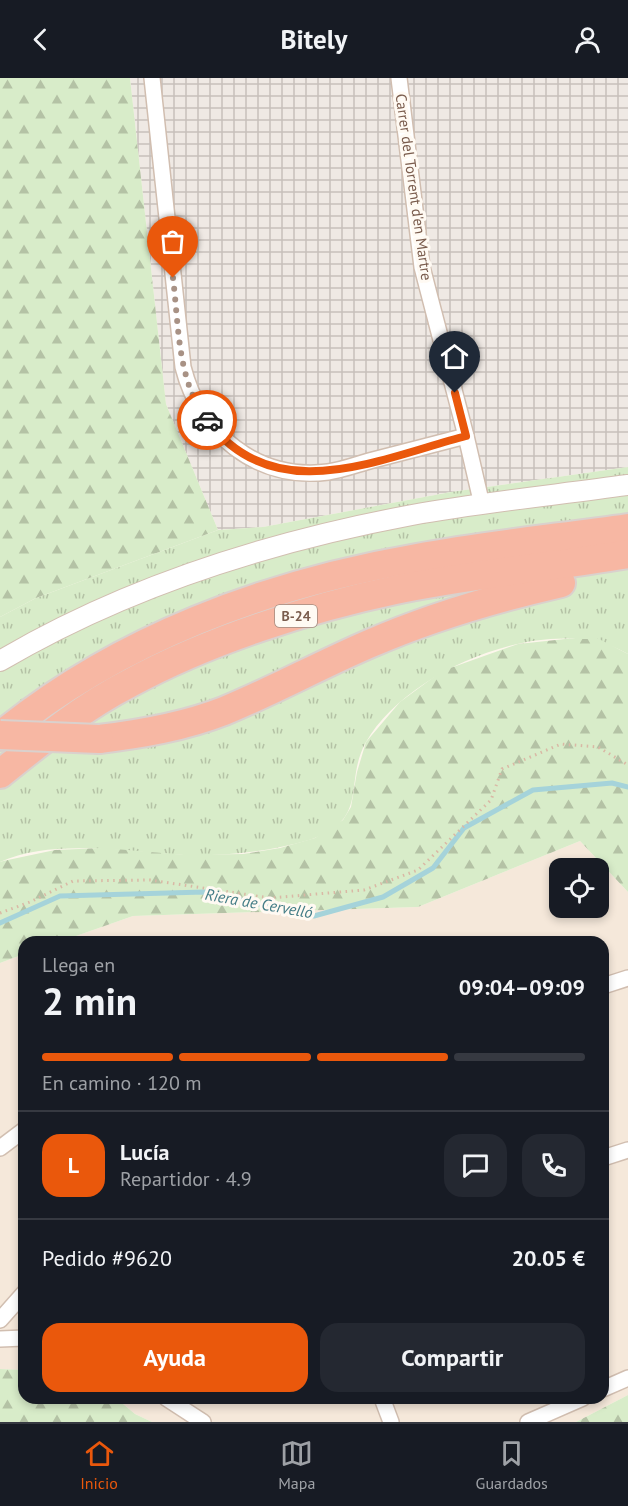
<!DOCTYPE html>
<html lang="es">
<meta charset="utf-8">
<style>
body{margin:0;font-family:"PT Sans",sans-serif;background:#242831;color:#f1f3f6;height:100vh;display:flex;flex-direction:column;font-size:22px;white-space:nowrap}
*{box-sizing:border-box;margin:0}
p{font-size:20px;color:#9ea1a6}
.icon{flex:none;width:33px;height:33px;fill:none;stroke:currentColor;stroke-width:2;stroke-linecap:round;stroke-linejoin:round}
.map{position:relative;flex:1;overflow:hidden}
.details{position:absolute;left:18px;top:858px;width:591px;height:468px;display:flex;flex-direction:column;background:#171b24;border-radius:18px;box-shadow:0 3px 9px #0003}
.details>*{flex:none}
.fabs{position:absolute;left:549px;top:780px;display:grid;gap:12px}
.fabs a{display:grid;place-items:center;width:60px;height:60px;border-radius:12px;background:#171b24;box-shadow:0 3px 9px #0003;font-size:30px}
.pin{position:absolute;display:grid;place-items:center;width:51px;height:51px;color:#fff;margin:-62px -26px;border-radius:50% 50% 50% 0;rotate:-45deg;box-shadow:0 0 6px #0007}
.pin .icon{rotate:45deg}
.courier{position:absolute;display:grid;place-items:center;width:60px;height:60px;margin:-30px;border:4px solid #ea580c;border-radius:50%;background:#fff;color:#222;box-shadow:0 2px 8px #0007}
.head em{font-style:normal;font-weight:600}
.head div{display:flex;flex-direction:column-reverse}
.head{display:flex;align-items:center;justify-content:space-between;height:102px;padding:0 24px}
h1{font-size:39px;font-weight:600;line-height:45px}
.bar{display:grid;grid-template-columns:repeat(4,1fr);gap:9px 6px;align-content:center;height:72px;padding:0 24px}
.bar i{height:8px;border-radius:4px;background:#363941}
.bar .selected{background:#ea580c}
.bar p{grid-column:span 4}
.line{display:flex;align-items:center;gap:15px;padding:0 24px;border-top:2px solid #363941}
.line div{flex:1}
.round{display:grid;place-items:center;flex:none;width:63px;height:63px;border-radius:18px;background:#242831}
.primary-button{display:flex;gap:12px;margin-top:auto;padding:12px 24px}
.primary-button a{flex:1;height:69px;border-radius:18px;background:#ea580c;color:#fff;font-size:24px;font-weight:600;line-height:69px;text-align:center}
.primary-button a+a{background:#242831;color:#f1f3f6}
header{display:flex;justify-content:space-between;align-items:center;height:78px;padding:0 24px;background:#171b24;font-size:27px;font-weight:600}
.tab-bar{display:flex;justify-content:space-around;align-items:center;height:84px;border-top:2px solid #363941;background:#171b24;font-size:16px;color:#9ea1a6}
.tab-bar a{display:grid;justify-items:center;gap:3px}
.tab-bar .selected{color:#ea580c}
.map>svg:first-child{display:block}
</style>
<header><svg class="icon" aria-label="back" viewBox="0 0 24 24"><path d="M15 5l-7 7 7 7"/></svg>Bitely<svg class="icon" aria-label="person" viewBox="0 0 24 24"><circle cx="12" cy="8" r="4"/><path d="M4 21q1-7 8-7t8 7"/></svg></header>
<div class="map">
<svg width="628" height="1344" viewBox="0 0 628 1344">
<defs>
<pattern id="industrial-grid" width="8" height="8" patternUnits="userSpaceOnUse" patternTransform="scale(1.5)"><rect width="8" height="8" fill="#efe9e4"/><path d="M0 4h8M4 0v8" fill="none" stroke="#c7c0bb"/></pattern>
<pattern id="grass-tufts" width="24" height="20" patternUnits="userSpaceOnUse" patternTransform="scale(1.5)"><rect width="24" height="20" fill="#d8ecc9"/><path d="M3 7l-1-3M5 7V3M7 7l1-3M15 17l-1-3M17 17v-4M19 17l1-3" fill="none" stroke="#b4c2a5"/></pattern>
<pattern id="forest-firs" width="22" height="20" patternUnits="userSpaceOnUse" patternTransform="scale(1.5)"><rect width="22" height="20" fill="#d8ecc9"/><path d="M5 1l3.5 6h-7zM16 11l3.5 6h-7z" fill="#b4c2a5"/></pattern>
</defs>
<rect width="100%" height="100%" fill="#fdf6ec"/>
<g fill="#f5e8da" fill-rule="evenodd">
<path d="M 580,763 L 628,814 L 628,1317 L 576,1344 L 152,1344 L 135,1336 L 116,1320 L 603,1320 L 603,864 L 59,864 L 133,838 L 418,829 ZM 560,790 L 598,790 L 598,830 L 560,830 Z"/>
<path d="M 24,876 L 24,1292 L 0,1291 L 0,885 Z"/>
</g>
<path fill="url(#industrial-grid)" d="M 130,0 L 628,0 L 628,389 L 451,414 L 263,449 L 218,452 L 166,326 Z"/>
<path fill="url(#grass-tufts)" d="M 628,389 L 628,576 C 552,531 407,591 366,664 C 343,705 371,742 309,762 C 268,774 226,778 184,777 C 128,774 52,760 0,784 L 0,539 L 36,520 L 218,452 L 263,449 L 451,414 Z"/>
<g fill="url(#forest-firs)">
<path d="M 0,0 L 130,0 L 166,326 L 218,452 L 36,520 L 0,539 Z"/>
<path d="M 599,561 L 628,576 L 628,814 L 580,763 L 418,829 L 133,838 L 59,864 L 24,864 L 24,876 L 0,885 L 0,784 L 3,783 L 55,772 L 103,770 L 186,777 L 243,776 L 280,770 L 315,760 L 343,742 L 351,729 L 357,694 L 366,664 L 400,624 L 442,593 L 518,566 L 565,561 Z"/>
<path d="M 0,1291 L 24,1292 L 24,1320 L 116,1320 L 135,1336 L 152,1344 L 0,1344 Z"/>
<path d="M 628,1317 L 628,1344 L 576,1344 Z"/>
</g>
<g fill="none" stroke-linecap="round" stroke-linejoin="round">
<path stroke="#a5d3da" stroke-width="5" d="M 0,845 L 60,818 L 204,814 L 314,838 L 383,819 L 433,790 L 464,750 L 533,712 L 612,705 L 628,709"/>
<g stroke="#d1beb0" stroke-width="18">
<g id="minor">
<path d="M 152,0 L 183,289 C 200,356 257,403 328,394 C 343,392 358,386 373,382 C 404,374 435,366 466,358 L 482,427"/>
<path d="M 399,0 L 422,189 L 466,358"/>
<path d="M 603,908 L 628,900"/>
<path d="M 0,1070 L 24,1052"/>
<path d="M 603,1080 L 628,1072"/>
<path d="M 0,1242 L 24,1215"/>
<path d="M 0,1261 L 24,1260"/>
<path d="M 603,1311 L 628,1300"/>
<path d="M 166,1320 L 203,1344"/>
<path d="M 382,1320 L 391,1344"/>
<path d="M 528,1344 L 583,1320"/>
</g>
</g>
<g stroke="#d1beb0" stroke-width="22">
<path id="tertiary" d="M 0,583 C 127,508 268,464 412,437 C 484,424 556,417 628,407"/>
</g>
<g stroke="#dad1cd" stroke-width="32">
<g id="motorway">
<path d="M 0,658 C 118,561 267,506 417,480 C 486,467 558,460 628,450"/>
<path d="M 99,661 C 141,656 183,649 224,633 C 273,613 320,587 369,566 C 431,539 496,520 561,505"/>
<path d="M 0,696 C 41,663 83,629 130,605 C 207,563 309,530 395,512 C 471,496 551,489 628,476"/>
</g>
</g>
<path stroke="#d9b8a5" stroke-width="3" stroke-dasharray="1.5 4.5" stroke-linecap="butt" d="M 0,835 L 30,824 L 73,803 L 150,802 L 270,820 L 364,812 L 418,792 L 491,722 L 502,691 L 561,666 L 598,669 L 628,687"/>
<use href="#minor" stroke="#fff" stroke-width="15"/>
<use href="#tertiary" stroke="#fff" stroke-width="20"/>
<use href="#motorway" stroke="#f7b7a3" stroke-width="28"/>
<g stroke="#dad1cd" stroke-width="32" stroke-linecap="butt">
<path id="motorway-bridge" d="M 0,657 L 99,661"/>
</g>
<use href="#motorway-bridge" stroke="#f7b7a3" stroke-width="28"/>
</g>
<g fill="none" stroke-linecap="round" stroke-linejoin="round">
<path stroke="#a89285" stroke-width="6" stroke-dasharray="0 10.8" d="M 173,200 C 179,249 177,302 207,342"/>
<path stroke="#ea580c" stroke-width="8" d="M 207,342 C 274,432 379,381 466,358 L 455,315"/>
</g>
<g text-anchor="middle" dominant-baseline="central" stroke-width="6" stroke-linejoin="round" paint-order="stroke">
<rect fill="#fffaf3" stroke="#a28b7f" stroke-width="1.5" x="275" y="527" width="42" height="22" rx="4.5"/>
<g font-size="14" font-weight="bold" fill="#7a5c4d">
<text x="296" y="538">B-24</text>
</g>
<g font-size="15" fill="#7a5c4d" stroke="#fffaf3">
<text transform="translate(414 109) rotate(82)">Carrer del Torrent d'en Martre</text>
</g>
<g font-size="16" font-style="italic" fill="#437c86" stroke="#fffaf3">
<text transform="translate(259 825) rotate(10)">Riera de Cervelló</text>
</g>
</g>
</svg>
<div class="fabs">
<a><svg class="icon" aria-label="locate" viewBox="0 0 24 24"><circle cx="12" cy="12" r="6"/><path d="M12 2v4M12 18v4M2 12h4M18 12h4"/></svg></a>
</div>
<div class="pin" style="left:173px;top:200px;background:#ea580c"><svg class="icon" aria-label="bag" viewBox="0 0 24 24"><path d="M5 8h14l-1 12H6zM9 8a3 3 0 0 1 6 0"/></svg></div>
<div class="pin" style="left:455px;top:315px;background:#1f2937"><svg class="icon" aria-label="home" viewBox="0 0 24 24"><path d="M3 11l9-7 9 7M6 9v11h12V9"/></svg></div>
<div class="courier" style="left:207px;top:342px"><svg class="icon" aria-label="car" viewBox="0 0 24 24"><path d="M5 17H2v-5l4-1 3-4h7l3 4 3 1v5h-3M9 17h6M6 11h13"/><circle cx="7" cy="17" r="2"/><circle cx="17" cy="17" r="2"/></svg></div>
<section class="details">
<div class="head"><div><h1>2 min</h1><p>Llega en</p></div><em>09:04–09:09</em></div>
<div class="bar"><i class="selected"></i><i class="selected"></i><i class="selected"></i><i></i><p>En camino · 120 m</p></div>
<div class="line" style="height:108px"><b class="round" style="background:#ea580c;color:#fff">L</b><div><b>Lucía</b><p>Repartidor · 4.9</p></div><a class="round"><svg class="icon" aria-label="chat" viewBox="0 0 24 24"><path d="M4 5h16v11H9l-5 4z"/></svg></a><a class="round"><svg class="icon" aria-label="phone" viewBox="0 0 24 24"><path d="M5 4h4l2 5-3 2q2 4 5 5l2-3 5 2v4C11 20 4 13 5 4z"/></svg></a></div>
<div class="line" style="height:78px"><div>Pedido #9620</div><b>20.05 €</b></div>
<div class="primary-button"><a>Ayuda</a><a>Compartir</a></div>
</section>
</div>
<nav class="tab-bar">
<a class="selected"><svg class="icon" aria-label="home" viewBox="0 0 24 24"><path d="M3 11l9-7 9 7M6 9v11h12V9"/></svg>Inicio</a>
<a><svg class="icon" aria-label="map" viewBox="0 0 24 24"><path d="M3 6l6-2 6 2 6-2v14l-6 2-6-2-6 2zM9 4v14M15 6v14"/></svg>Mapa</a>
<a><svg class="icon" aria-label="saved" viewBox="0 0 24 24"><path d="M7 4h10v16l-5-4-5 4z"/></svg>Guardados</a>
</nav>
